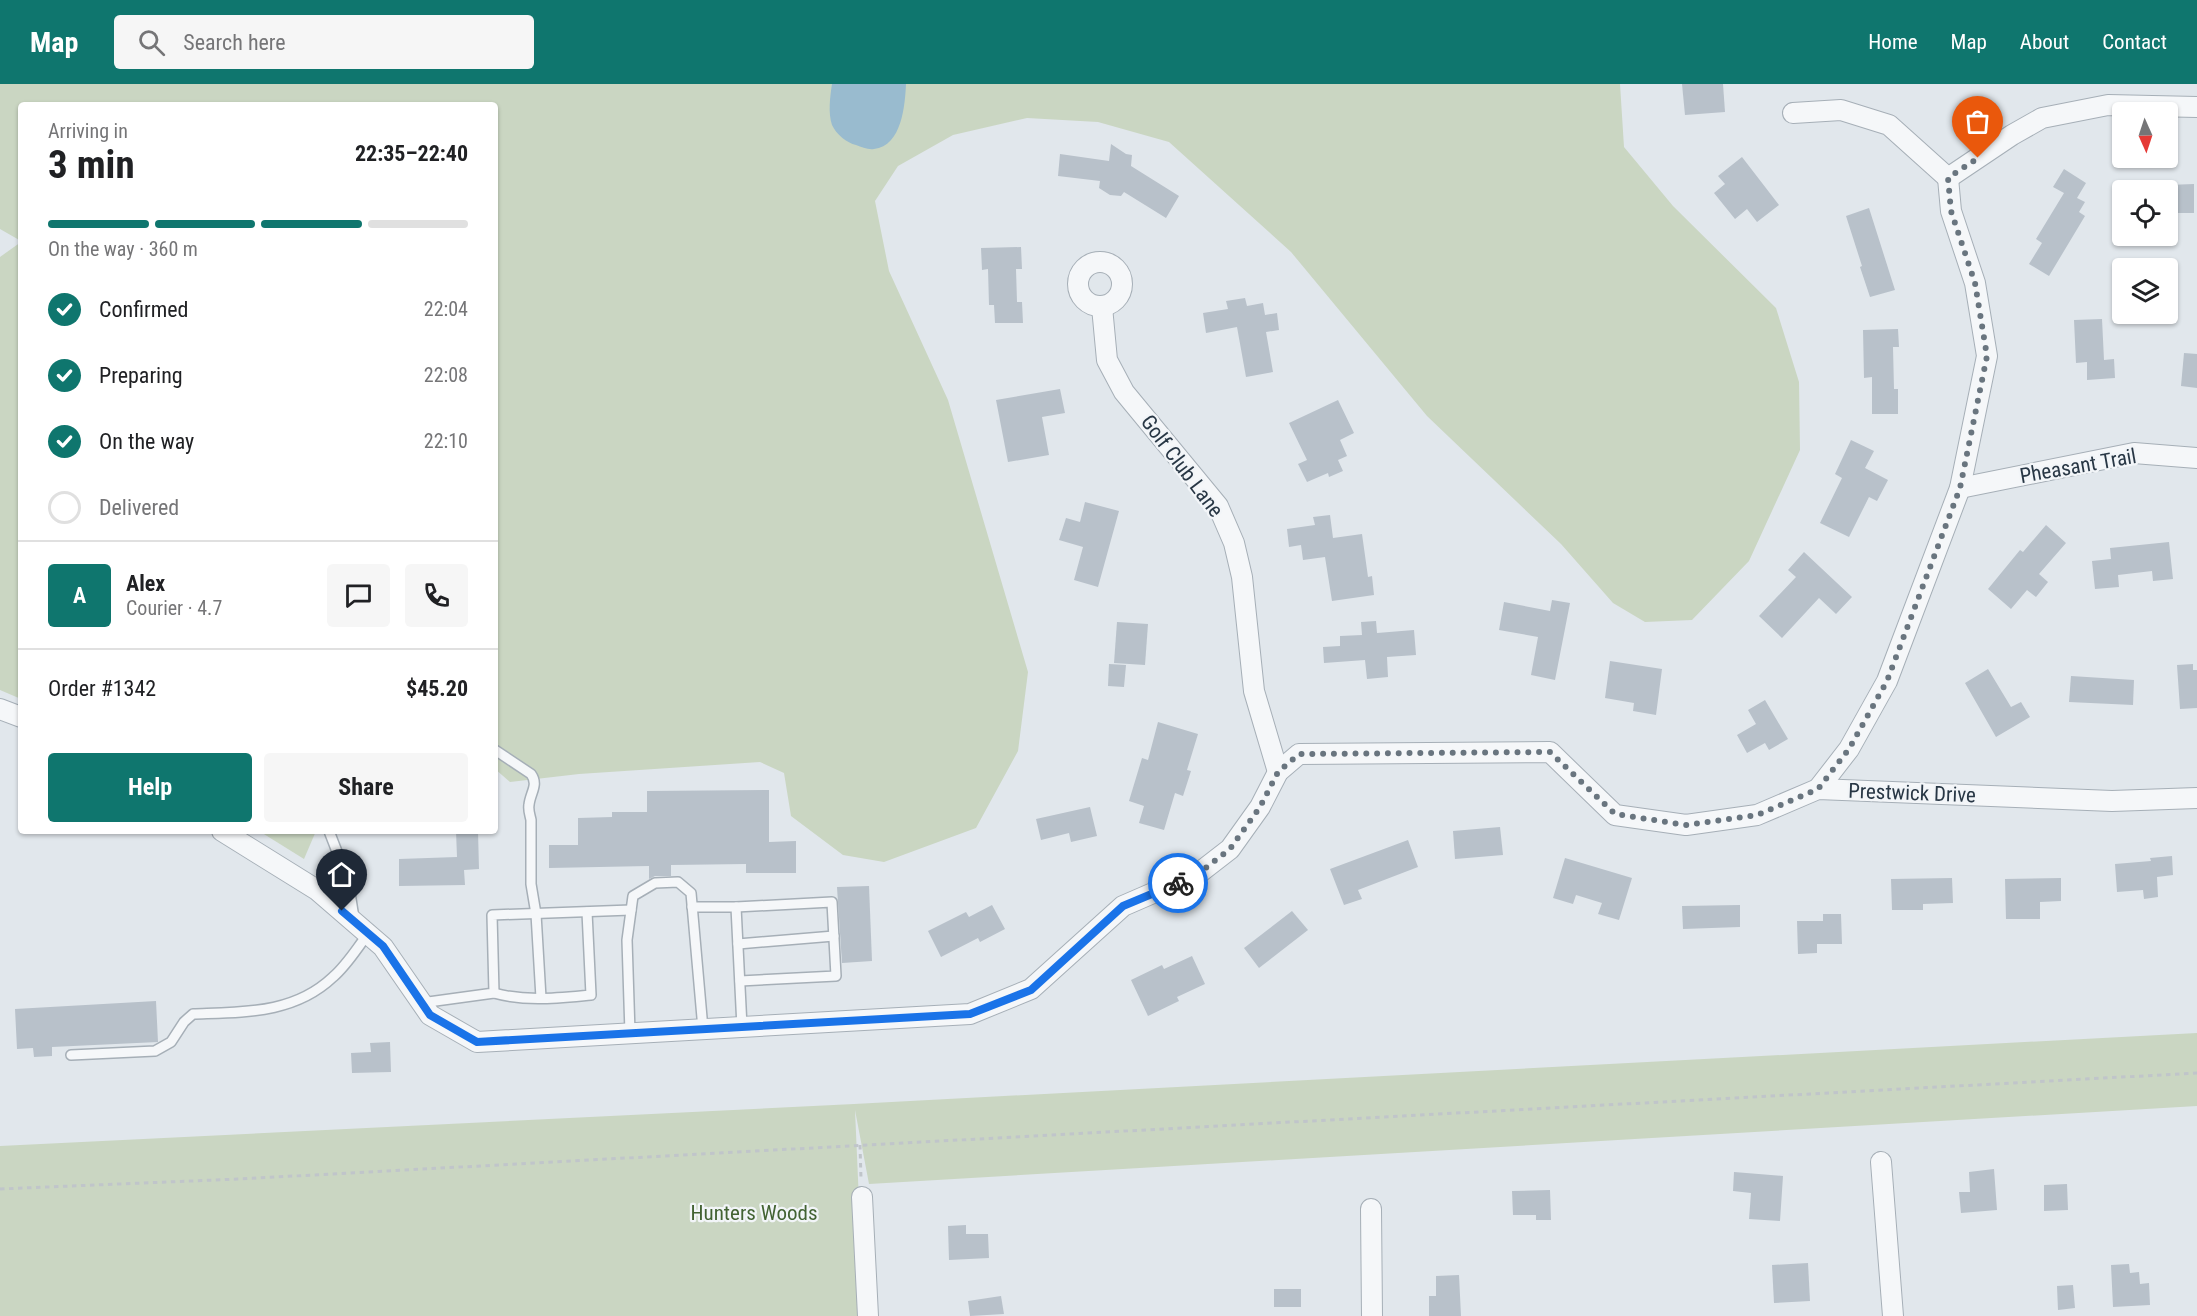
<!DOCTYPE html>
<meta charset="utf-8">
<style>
body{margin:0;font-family:"Roboto Condensed",sans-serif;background:#f6f6f6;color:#202124;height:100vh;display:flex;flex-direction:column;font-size:22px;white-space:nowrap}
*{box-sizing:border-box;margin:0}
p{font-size:20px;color:#757577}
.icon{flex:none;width:33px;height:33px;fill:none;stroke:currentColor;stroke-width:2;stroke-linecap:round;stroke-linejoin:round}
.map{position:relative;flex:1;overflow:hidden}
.drawer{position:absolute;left:18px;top:18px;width:480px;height:732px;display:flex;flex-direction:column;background:#fff;border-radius:6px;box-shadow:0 2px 4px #0004}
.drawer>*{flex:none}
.needle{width:39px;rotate:177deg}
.tools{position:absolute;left:2112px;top:18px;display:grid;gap:12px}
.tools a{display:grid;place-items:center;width:66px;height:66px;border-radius:6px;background:#fff;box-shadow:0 2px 4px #0004;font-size:30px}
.pin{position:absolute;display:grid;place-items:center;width:51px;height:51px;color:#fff;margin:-62px -26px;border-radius:50% 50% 50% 0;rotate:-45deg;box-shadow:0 0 6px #0007}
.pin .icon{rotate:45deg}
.courier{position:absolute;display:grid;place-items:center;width:60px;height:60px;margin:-30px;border:4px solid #1a73e8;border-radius:50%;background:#fff;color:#222;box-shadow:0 2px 8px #0007}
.head em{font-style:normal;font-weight:700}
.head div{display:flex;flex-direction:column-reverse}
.head{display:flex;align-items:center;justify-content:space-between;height:102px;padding:0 30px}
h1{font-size:39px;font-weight:700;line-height:45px}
.bar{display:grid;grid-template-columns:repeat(4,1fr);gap:9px 6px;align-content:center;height:72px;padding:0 30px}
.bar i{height:8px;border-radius:4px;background:#e0e0e0}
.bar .selected{background:#0f766e}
.bar p{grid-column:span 4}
.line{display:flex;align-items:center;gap:15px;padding:0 30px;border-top:2px solid #e0e0e0}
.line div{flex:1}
.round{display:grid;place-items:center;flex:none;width:63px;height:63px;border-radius:6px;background:#f6f6f6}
ol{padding:0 30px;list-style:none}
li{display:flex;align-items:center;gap:18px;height:66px}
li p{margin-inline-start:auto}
li .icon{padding:6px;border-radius:50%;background:#0f766e;color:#fff;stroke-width:4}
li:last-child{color:#757577}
li i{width:33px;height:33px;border:3px solid #e0e0e0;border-radius:50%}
.button{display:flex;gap:12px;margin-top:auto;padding:12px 30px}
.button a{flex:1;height:69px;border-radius:6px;background:#0f766e;color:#fff;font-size:24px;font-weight:700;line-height:69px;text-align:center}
.button a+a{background:#f6f6f6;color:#202124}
header{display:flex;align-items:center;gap:36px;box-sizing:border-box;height:84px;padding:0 30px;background:#0f766e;color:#fff}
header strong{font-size:28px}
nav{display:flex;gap:33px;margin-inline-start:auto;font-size:21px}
.search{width:420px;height:54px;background:#f6f6f6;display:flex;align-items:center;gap:15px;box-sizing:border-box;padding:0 21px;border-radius:6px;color:#757577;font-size:22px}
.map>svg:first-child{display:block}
</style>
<header>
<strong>Map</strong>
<div class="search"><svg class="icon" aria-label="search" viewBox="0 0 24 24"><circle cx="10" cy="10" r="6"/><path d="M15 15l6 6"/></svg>Search here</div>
<nav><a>Home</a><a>Map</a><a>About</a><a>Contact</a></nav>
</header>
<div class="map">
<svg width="2197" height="1232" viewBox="0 0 2197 1232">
<rect width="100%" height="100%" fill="#e1e7ec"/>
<g fill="#cad6c2">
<path d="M 0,0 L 1620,0 L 1624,63 L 1673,122 L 1776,224 L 1799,298 L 1800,366 L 1749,477 L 1692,536 L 1645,538 L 1613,519 L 1561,460 L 1427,332 L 1291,168 L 1169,58 L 1098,38 L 1027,34 L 953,51 L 898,82 L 875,117 L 889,187 L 948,316 L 1028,588 L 1018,667 L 976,744 L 884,778 L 843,771 L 791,732 L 784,689 L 760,678 L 579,690 L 510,698 L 495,685 L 495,21 L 21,21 L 21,157 L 0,145 Z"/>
<path d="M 21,158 L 21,615 L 0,606 L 0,173 Z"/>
<path d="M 259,747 L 316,747 L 304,775 Z"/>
<path d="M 2197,949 L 2197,1022 L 869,1100 L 855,1026 L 864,1232 L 0,1232 L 0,1062 L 854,1020 Z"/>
</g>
<path fill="#99bbcf" d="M 832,0 L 906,0 C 905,21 902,62 874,65 C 868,66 862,63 856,61 C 847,59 836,50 832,41 C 828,29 830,13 832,0 Z"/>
<g fill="#b8c1ca">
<path d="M 1682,0 L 1723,0 L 1725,28 L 1685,31 Z"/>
<path d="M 1111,60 L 1126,70 L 1132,71 L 1131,82 L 1179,112 L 1166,134 L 1124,108 L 1121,112 L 1110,111 L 1099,104 L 1100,97 L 1058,92 L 1060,70 L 1109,77 Z"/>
<path d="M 1742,73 L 1779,121 L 1757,138 L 1747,125 L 1735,135 L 1714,109 L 1725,100 L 1718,92 Z"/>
<path d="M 2064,85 L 2086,99 L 2077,114 L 2085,118 L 2079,128 L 2085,132 L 2049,192 L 2029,180 L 2042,159 L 2036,155 L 2064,109 L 2053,103 Z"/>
<path d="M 2194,100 L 2194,129 L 2168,129 L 2168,101 Z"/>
<path d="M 1869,124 L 1895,206 L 1870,213 L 1860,183 L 1862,182 L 1846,132 Z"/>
<path d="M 1021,163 L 1022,185 L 1016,185 L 1017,218 L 1022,218 L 1023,239 L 995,239 L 994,221 L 989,221 L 988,185 L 982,186 L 981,164 Z"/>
<path d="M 1245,214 L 1247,222 L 1263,219 L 1265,231 L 1277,229 L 1279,246 L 1266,248 L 1273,288 L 1246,293 L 1237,243 L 1206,249 L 1203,229 L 1228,225 L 1226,217 Z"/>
<path d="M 2102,235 L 2104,276 L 2114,275 L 2115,294 L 2087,296 L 2087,278 L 2076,279 L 2074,236 Z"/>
<path d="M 1898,245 L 1899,263 L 1893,263 L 1894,305 L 1898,305 L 1898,330 L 1872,330 L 1872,293 L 1864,294 L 1863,246 Z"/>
<path d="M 2184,269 L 2197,270 L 2197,304 L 2181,302 Z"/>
<path d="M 1060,305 L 1065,329 L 1042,333 L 1049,371 L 1008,378 L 996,316 Z"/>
<path d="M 1338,316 L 1354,349 L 1340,356 L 1347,372 L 1338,376 L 1343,387 L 1329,393 L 1328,389 L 1307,398 L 1298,380 L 1307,376 L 1289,339 Z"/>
<path d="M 1851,356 L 1874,367 L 1865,384 L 1888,396 L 1877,417 L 1869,413 L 1849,453 L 1820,439 L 1842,394 L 1835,390 Z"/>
<path d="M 1085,418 L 1119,427 L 1098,503 L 1074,496 L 1083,463 L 1059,456 L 1066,434 L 1080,438 Z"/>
<path d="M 1330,431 L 1333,454 L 1362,450 L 1368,493 L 1372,492 L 1374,511 L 1332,517 L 1325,473 L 1303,476 L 1301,461 L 1289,463 L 1287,445 L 1315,441 L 1313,433 Z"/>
<path d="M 2046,441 L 2066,459 L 2039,490 L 2048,498 L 2036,513 L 2027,506 L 2011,525 L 1988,505 L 2020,466 L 2023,468 Z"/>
<path d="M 2169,458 L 2173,495 L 2153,497 L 2152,487 L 2118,491 L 2119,503 L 2095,505 L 2092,477 L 2111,475 L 2110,464 Z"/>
<path d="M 1804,468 L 1852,513 L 1836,530 L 1819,514 L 1782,554 L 1759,532 L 1796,493 L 1788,486 Z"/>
<path d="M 1552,516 L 1570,519 L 1555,596 L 1531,591 L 1538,553 L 1499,546 L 1504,518 L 1550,527 Z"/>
<path d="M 1376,537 L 1377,549 L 1414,546 L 1416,571 L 1387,573 L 1388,593 L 1367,595 L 1365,576 L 1324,579 L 1323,563 L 1340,562 L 1340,552 L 1362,551 L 1361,538 Z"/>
<path d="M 1117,538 L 1148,540 L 1145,581 L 1114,579 Z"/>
<path d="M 1610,577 L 1662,585 L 1656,631 L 1633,627 L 1634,619 L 1605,614 Z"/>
<path d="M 1109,580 L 1126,581 L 1124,603 L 1108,602 Z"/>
<path d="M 2193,580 L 2193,586 L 2197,586 L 2197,624 L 2180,625 L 2177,581 Z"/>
<path d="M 1988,585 L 2011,623 L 2021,618 L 2030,633 L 1996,653 L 1965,599 Z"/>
<path d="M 2071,592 L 2134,596 L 2133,621 L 2069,618 Z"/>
<path d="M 1765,616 L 1788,655 L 1769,666 L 1765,659 L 1747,669 L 1737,651 L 1756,640 L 1748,626 Z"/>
<path d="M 1158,638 L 1198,650 L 1187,686 L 1191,687 L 1183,712 L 1175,709 L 1164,746 L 1139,739 L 1144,722 L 1129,717 L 1142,674 L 1148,676 Z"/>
<path d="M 769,706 L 769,758 L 796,757 L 796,789 L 746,789 L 746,780 L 671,781 L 671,792 L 655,792 L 649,795 L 649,782 L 549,784 L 549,761 L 578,761 L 578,734 L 612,733 L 612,728 L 647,728 L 647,707 Z"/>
<path d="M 1090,723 L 1097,752 L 1071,758 L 1069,749 L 1041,756 L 1036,735 Z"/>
<path d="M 1500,743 L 1503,771 L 1455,775 L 1453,747 Z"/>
<path d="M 456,747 L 478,747 L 479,785 L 464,786 L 465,801 L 399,802 L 399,775 L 457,773 Z"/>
<path d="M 1408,756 L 1418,783 L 1358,806 L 1362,815 L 1344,821 L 1330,785 Z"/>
<path d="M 2172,772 L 2173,791 L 2157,793 L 2158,813 L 2144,815 L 2143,806 L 2117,808 L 2115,780 L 2151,777 L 2150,774 Z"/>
<path d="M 1565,774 L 1632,794 L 1619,836 L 1598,830 L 1602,819 L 1576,811 L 1573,820 L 1553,814 Z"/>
<path d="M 1952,794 L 1953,819 L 1923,820 L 1923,826 L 1892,826 L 1891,795 Z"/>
<path d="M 2061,794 L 2061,817 L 2040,818 L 2040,835 L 2006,835 L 2005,795 Z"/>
<path d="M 869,802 L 872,877 L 842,879 L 837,803 Z"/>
<path d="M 992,821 L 1005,845 L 980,858 L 978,854 L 941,873 L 928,847 L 966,828 L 969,833 Z"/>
<path d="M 1740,821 L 1740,843 L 1683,845 L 1682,822 Z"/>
<path d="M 1292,827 L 1308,846 L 1259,884 L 1244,864 Z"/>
<path d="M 1823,830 L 1841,830 L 1842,860 L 1817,860 L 1817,869 L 1798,870 L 1797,837 L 1823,837 Z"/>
<path d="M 1192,872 L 1205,900 L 1177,913 L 1179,917 L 1148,932 L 1131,896 L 1162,881 L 1164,885 Z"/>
<path d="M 156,917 L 158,958 L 52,963 L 52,972 L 34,973 L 33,964 L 17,965 L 15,925 Z"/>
<path d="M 390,958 L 391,988 L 352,989 L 351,969 L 371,968 L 370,959 Z"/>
<path d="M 1994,1085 L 1997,1126 L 1961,1129 L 1959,1108 L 1970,1108 L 1969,1088 Z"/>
<path d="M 1734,1088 L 1783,1092 L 1780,1137 L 1749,1135 L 1751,1109 L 1733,1107 Z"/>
<path d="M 2067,1100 L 2068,1126 L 2044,1127 L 2044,1101 Z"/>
<path d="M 1550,1106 L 1551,1136 L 1536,1136 L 1536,1131 L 1513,1131 L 1512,1107 Z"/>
<path d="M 966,1141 L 966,1150 L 988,1150 L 989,1174 L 949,1176 L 948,1142 Z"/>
<path d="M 1808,1179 L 1810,1217 L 1774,1219 L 1772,1181 Z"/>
<path d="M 2129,1180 L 2130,1189 L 2139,1188 L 2140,1200 L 2149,1199 L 2150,1221 L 2113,1223 L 2111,1181 Z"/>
<path d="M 1459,1191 L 1461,1232 L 1429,1232 L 1429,1212 L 1436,1212 L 1436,1192 Z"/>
<path d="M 2073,1201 L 2075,1224 L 2058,1226 L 2057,1202 Z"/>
<rect x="1274" y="1205" width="27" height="18"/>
<path d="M 1001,1212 L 1004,1230 L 970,1232 L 968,1217 Z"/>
</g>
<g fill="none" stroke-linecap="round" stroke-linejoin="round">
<g stroke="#a6afb7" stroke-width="12">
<g id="lane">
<path d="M 495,666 L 531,690 C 539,701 530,709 529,721 C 528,726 530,731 531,736 L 531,800 L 536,830 L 541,914"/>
<path d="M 329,747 L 348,796 L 354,834"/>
<path d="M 692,823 L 736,823 L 742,943"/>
<path d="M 736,823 L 832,818 L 836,892 L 740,897"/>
<path d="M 738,860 L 834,852"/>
<path d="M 494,909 C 526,918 558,914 591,911 L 587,828"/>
<path d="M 421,919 L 494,909 L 492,831 L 631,826"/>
<path d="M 630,949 L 627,856 L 633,812 L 655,799 L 678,798 L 691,809 L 703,945"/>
<path d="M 71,971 L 155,967 L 171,958 L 184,938 L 193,930 C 244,928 294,930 333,893 C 347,881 357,864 368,850"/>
</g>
</g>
<g stroke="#a6afb7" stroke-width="22">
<g id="street">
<path d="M 1793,29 L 1841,26 L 1889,41 L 1948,94"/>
<path d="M 1948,94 L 2012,51 L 2042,34 L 2108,21 L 2197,23"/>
<circle cx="1100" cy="200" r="22"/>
<path d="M 1102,223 L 1107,276 L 1124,308 L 1218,422 L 1234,459 L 1242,493 L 1254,607 L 1278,688"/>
<path d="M 1960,404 L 2134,369 L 2197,374"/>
<path d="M 0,625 L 21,633"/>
<path d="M 1818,705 L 1849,665 L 1887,597 L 1960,404 L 1987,272 L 1975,199 L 1951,127 L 1948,94"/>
<path d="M 222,747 L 317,806 L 383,863 L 430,931 L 477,958 L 970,930 L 1031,905 L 1123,822 L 1199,789 L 1230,765 L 1260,723 L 1278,688 L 1299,670 L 1550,668 L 1615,731 L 1686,741 L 1757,731 L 1818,705 L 2112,717 L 2197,714"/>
<path d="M 1881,1078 L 1893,1232"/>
<path d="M 862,1113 L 868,1232"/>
<path d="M 1371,1125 L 1372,1232"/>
</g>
</g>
<g stroke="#c0c5ca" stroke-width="3" stroke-dasharray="4.5 4.5" stroke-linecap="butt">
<path d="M 860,1061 L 861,1095"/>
<path d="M 0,1105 L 239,1095 L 2197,989"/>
</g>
<use href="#lane" stroke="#f5f7f9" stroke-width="9"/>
<use href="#street" stroke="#f5f7f9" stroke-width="20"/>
</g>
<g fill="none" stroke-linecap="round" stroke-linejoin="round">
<path stroke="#69757f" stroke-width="6" stroke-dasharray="0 10.8" d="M 1178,799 L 1199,789 L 1230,765 L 1260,723 L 1278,688 L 1299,670 L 1550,668 L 1615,730 L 1686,741 L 1757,731 L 1818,705 L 1849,665 L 1887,597 L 1960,404 L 1987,272 L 1975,199 L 1951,127 L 1948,94 L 1978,74"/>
<path stroke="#1a73e8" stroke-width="8" d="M 342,827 L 383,862 L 430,931 L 477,958 L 970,930 L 1031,906 L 1123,822 L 1178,799"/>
</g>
<g text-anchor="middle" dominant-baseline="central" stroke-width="4.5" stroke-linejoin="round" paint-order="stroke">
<g font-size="21" fill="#283745" stroke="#f2f5f8">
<text transform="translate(1182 382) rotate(53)">Golf Club Lane</text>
<text transform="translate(2078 382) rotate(-10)">Pheasant Trail</text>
<text transform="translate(1912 709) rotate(2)">Prestwick Drive</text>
</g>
<g font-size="21" fill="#436333" stroke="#f2f5f8">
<text x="754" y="1129">Hunters Woods</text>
</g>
</g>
</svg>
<div class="tools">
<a><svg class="needle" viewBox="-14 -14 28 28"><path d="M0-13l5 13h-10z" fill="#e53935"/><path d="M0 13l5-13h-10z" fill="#757577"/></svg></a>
<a><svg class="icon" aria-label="locate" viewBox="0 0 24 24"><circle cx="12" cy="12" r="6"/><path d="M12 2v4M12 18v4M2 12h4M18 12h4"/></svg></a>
<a><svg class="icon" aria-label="layers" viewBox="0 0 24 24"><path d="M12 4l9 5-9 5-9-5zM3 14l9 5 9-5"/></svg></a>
</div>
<div class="pin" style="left:1978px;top:74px;background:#ea580c"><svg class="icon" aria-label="bag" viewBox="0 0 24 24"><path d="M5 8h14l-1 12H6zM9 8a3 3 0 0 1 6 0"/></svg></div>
<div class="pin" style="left:342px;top:827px;background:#1f2937"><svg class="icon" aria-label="home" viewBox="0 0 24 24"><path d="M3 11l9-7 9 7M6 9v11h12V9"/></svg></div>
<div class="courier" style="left:1178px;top:799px"><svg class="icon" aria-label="bike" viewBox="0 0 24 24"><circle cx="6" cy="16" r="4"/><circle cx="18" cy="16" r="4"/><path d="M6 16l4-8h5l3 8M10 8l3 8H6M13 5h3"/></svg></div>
<section class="drawer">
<div class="head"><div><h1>3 min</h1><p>Arriving in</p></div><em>22:35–22:40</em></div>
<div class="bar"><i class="selected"></i><i class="selected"></i><i class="selected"></i><i></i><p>On the way · 360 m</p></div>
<ol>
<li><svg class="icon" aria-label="check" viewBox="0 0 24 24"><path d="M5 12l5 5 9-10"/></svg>Confirmed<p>22:04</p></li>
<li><svg class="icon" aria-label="check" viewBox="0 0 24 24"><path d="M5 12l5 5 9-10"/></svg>Preparing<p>22:08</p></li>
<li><svg class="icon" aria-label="check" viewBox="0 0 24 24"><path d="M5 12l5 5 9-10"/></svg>On the way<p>22:10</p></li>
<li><i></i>Delivered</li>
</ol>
<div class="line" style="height:108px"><b class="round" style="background:#0f766e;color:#fff">A</b><div><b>Alex</b><p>Courier · 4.7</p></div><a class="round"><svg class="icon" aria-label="chat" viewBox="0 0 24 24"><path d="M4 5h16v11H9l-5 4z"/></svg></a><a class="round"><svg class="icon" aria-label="phone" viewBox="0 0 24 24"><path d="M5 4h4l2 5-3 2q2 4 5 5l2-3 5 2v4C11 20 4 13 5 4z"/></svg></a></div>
<div class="line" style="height:78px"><div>Order #1342</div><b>$45.20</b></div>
<div class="button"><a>Help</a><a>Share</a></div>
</section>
</div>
